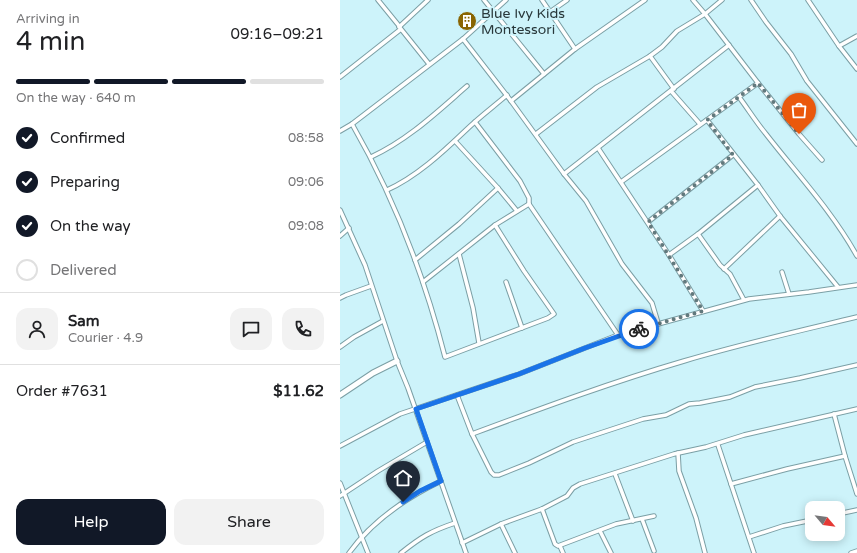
<!DOCTYPE html>
<meta charset="utf-8">
<style>
body{margin:0;font-family:"Varela Round",sans-serif;background:#f2f2f2;color:#202124;height:100vh;display:flex;flex-direction:column;font-size:15px;white-space:nowrap}
*{box-sizing:border-box;margin:0}
p{font-size:13px;color:#757577}
.icon{flex:none;width:22px;height:22px;fill:none;stroke:currentColor;stroke-width:2;stroke-linecap:round;stroke-linejoin:round}
.map{position:relative;flex:1;overflow:hidden}
.drawer{display:flex;flex-direction:column;background:#fff;width:340px}
.drawer>*{flex:none}
.needle{width:26px;rotate:119deg}
.buttons{position:absolute;left:465px;top:501px;display:grid;gap:8px}
.buttons a{display:grid;place-items:center;width:40px;height:40px;border-radius:8px;background:#fff;box-shadow:0 2px 10px #0003;font-size:20px}
.pin{position:absolute;display:grid;place-items:center;width:34px;height:34px;color:#fff;margin:-41px -17px;border-radius:50% 50% 50% 0;rotate:-45deg;box-shadow:0 0 4px #0007}
.pin .icon{rotate:45deg}
.courier{position:absolute;display:grid;place-items:center;width:40px;height:40px;margin:-20px;border:3px solid #1a73e8;border-radius:50%;background:#fff;color:#222;box-shadow:0 1px 5px #0007}
.head em{font-style:normal;font-weight:600}
.head div{display:flex;flex-direction:column-reverse}
.head{display:flex;align-items:center;justify-content:space-between;height:68px;padding:0 16px}
h1{font-size:26px;font-weight:600;line-height:30px}
.bar{display:grid;grid-template-columns:repeat(4,1fr);gap:6px 4px;align-content:center;height:48px;padding:0 16px}
.bar i{height:5px;border-radius:3px;background:#e0e0e0}
.bar .on{background:#111827}
.bar p{grid-column:span 4}
.line{display:flex;align-items:center;gap:10px;padding:0 16px;border-top:1px solid #e0e0e0}
.line div{flex:1}
.round{display:grid;place-items:center;flex:none;width:42px;height:42px;border-radius:12px;background:#f2f2f2}
ol{padding:0 16px;list-style:none}
li{display:flex;align-items:center;gap:12px;height:44px}
li p{margin-inline-start:auto}
li .icon{padding:4px;border-radius:50%;background:#111827;color:#fff;stroke-width:4}
li:last-child{color:#757577}
li i{width:22px;height:22px;border:2px solid #e0e0e0;border-radius:50%}
.primary-button{display:flex;gap:8px;margin-top:auto;padding:8px 16px}
.primary-button a{flex:1;height:46px;border-radius:12px;background:#111827;color:#fff;font-size:16px;font-weight:600;line-height:46px;text-align:center}
.primary-button a+a{background:#f2f2f2;color:#202124}
main{display:flex;flex:1;min-height:0}
.map>svg:first-child{display:block}
</style>
<main>
<section class="drawer">
<div class="head"><div><h1>4 min</h1><p>Arriving in</p></div><em>09:16–09:21</em></div>
<div class="bar"><i class="on"></i><i class="on"></i><i class="on"></i><i></i><p>On the way · 640 m</p></div>
<ol>
<li><svg class="icon" aria-label="check" viewBox="0 0 24 24"><path d="M5 12l5 5 9-10"/></svg>Confirmed<p>08:58</p></li>
<li><svg class="icon" aria-label="check" viewBox="0 0 24 24"><path d="M5 12l5 5 9-10"/></svg>Preparing<p>09:06</p></li>
<li><svg class="icon" aria-label="check" viewBox="0 0 24 24"><path d="M5 12l5 5 9-10"/></svg>On the way<p>09:08</p></li>
<li><i></i>Delivered</li>
</ol>
<div class="line" style="height:72px"><a class="round"><svg class="icon" aria-label="person" viewBox="0 0 24 24"><circle cx="12" cy="8" r="4"/><path d="M4 21q1-7 8-7t8 7"/></svg></a><div><b>Sam</b><p>Courier · 4.9</p></div><a class="round"><svg class="icon" aria-label="chat" viewBox="0 0 24 24"><path d="M4 5h16v11H9l-5 4z"/></svg></a><a class="round"><svg class="icon" aria-label="phone" viewBox="0 0 24 24"><path d="M5 4h4l2 5-3 2q2 4 5 5l2-3 5 2v4C11 20 4 13 5 4z"/></svg></a></div>
<div class="line" style="height:52px"><div>Order #7631</div><b>$11.62</b></div>
<div class="primary-button"><a>Help</a><a>Share</a></div>
</section>
<div class="map">
<svg width="517" height="553" viewBox="0 0 517 553">
<rect width="100%" height="100%" fill="#cdf3fa"/>
<g fill="none" stroke-linecap="round" stroke-linejoin="round">
<g stroke="#7b9fa5" stroke-width="5.5">
<g id="street">
<path d="M 38,0 L 60,27"/>
<path d="M 144,0 L 204,74"/>
<path d="M 202,0 L 235,49"/>
<path d="M 411,0 L 426,22 L 451,54 L 467,81 L 517,144"/>
<path d="M 468,0 L 499,46 L 517,69"/>
<path d="M 210,12 L 227,0"/>
<path d="M 59,27 L 88,0"/>
<path d="M 123,39 L 171,101 L 224,174 L 246,201 L 282,264 L 312,303 L 318,323"/>
<path d="M 499,46 L 517,36"/>
<path d="M 310,56 L 334,89"/>
<path d="M 0,77 L 61,29 L 89,64"/>
<path d="M 418,83 L 459,134 L 482,160"/>
<path d="M 331,91 L 360,124"/>
<path d="M 399,97 C 408,109 416,122 426,134 C 457,174 492,211 517,256"/>
<path d="M 171,101 L 235,49 L 305,0"/>
<path d="M 135,122 L 180,181 L 189,198 L 189,204 L 278,335"/>
<path d="M 12,124 C 54,197 84,275 105,357 L 208,318 L 214,314 L 184,271 L 155,225"/>
<path d="M 0,131 L 12,124 L 123,39 L 166,0"/>
<path d="M 196,134 L 257,87 L 310,56 L 322,47 L 337,31 L 365,14 L 382,0"/>
<path d="M 115,141 L 158,188 L 177,211"/>
<path d="M 258,148 L 329,255 L 363,311"/>
<path d="M 31,157 C 68,140 97,112 127,86"/>
<path d="M 224,174 L 389,45"/>
<path d="M 281,182 L 418,83 L 365,14 L 353,0"/>
<path d="M 418,185 L 440,216 L 498,287"/>
<path d="M 47,190 C 76,177 102,153 125,131 C 138,118 153,107 167,95"/>
<path d="M 0,210 L 25,265 L 57,361 L 68,388 L 126,553"/>
<path d="M 308,222 L 393,155"/>
<path d="M 358,234 L 380,265 L 390,274 L 404,300"/>
<path d="M 0,236 L 9,228"/>
<path d="M 119,254 L 133,308 L 139,343"/>
<path d="M 329,255 L 358,234 L 418,185 L 367,120"/>
<path d="M 75,260 L 119,224 L 158,188"/>
<path d="M 384,269 L 440,216"/>
<path d="M 442,272 L 449,294"/>
<path d="M 83,282 L 155,225 L 189,204"/>
<path d="M 166,282 L 182,328"/>
<path d="M 0,298 L 6,295 L 31,286"/>
<path d="M 0,347 L 14,337 L 43,321"/>
<path d="M 117,395 L 132,434 L 151,472 L 154,475 L 159,475 L 189,463 L 233,442 L 303,419 L 326,415 L 349,404 L 360,403 L 390,397 L 415,387 L 460,378 L 517,365"/>
<path d="M 494,414 L 505,456 L 517,494"/>
<path d="M 132,434 C 202,408 272,382 344,361 C 401,344 459,331 517,317"/>
<path d="M 378,445 L 414,553"/>
<path d="M 0,446 L 60,414 L 179,374 L 278,335 L 409,299 L 469,292 L 517,285"/>
<path d="M 338,453 L 339,471 L 356,518 L 365,553"/>
<path d="M 275,474 L 293,521"/>
<path d="M 0,483 L 28,553"/>
<path d="M 391,484 L 447,469 L 505,456"/>
<path d="M 0,496 L 38,471 L 87,442"/>
<path d="M 202,509 L 215,544 L 218,546 L 276,524 L 314,516"/>
<path d="M 498,514 L 517,510"/>
<path d="M 302,519 L 314,551"/>
<path d="M 161,524 L 175,553"/>
<path d="M 260,531 L 271,553"/>
<path d="M 409,537 L 443,526 L 472,520"/>
<path d="M 122,543 L 161,524 L 202,509 L 227,496 L 233,488 L 240,484 L 334,454 L 366,447 L 404,435 L 517,409"/>
<path d="M 220,546 L 223,553"/>
<path d="M 9,553 C 32,521 66,498 101,481"/>
<path d="M 61,553 C 81,537 91,531 115,523"/>
<path d="M 511,553 L 517,551"/>
</g>
</g>
<g stroke="#7b9fa5" stroke-width="7">
<path id="secondary" d="M 0,395 L 33,373 L 57,361"/>
</g>
<use href="#street" stroke="#fff" stroke-width="3.5"/>
<use href="#secondary" stroke="#fff" stroke-width="5"/>
</g>
<g fill="none" stroke-linecap="round" stroke-linejoin="round">
<path stroke="#62797d" stroke-width="4" stroke-dasharray="0 7.2" d="M 299,329 L 363,311 L 308,222 L 393,155 L 367,120 L 418,83 L 459,134"/>
<path stroke="#1a73e8" stroke-width="5" d="M 63,502 L 80,491 L 101,481 L 76,409 L 179,374 L 245,348 L 299,329"/>
</g>
<defs>
<g id="building-disc" transform="scale(1)"><circle r="9.5" fill="#896503" stroke="#cdf3fa"/><path d="M-4-6H4V6H1V3H-1V6H-4ZM-2.5-4.3h1.7v1.8h-1.7ZM.8-4.3h1.7v1.8H.8ZM-2.5-1h1.7V.8h-1.7ZM.8-1h1.7V.8H.8Z" fill="#fff"/></g>
</defs>
<g fill-rule="evenodd">
<use href="#building-disc" x="127" y="21"/>
</g>
<g text-anchor="middle" dominant-baseline="central" stroke-width="4" stroke-linejoin="round" paint-order="stroke">
<g font-size="14" fill="#28373a" stroke="#cdf3fa" text-anchor="start">
<text x="141" y="13">Blue Ivy Kids<tspan x="141" dy="16">Montessori</tspan></text>
</g>
</g>
</svg>
<div class="buttons">
<a><svg class="needle" viewBox="-14 -14 28 28"><path d="M0-13l5 13h-10z" fill="#e53935"/><path d="M0 13l5-13h-10z" fill="#757577"/></svg></a>
</div>
<div class="pin" style="left:459px;top:134px;background:#ea580c"><svg class="icon" aria-label="bag" viewBox="0 0 24 24"><path d="M5 8h14l-1 12H6zM9 8a3 3 0 0 1 6 0"/></svg></div>
<div class="pin" style="left:63px;top:502px;background:#1f2937"><svg class="icon" aria-label="home" viewBox="0 0 24 24"><path d="M3 11l9-7 9 7M6 9v11h12V9"/></svg></div>
<div class="courier" style="left:299px;top:329px"><svg class="icon" aria-label="bike" viewBox="0 0 24 24"><circle cx="6" cy="16" r="4"/><circle cx="18" cy="16" r="4"/><path d="M6 16l4-8h5l3 8M10 8l3 8H6M13 5h3"/></svg></div>
</div>
</main>
